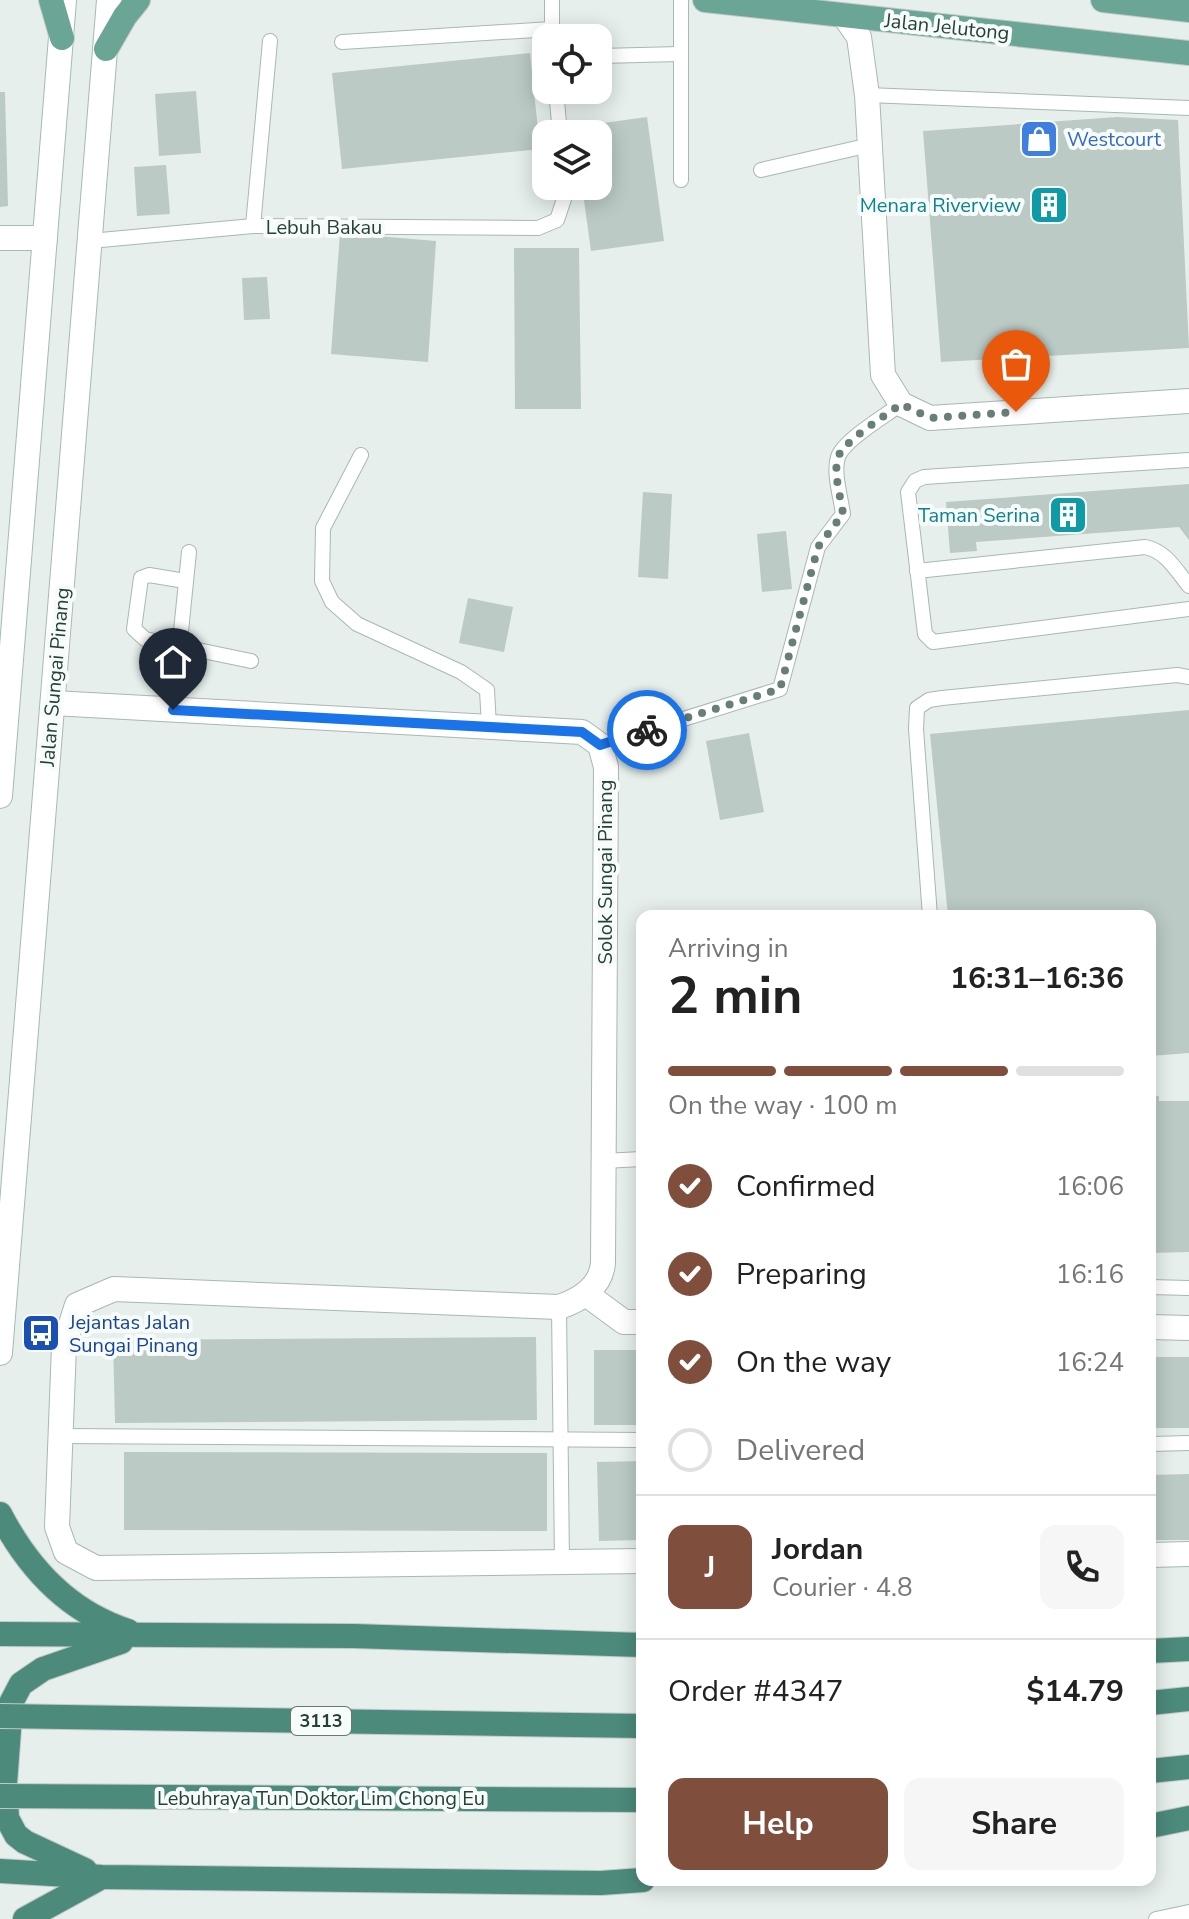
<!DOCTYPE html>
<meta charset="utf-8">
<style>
body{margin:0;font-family:"Nunito Sans",sans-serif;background:#f6f6f6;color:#222;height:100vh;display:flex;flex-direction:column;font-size:30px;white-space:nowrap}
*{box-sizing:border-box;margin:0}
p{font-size:26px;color:#767676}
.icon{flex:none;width:44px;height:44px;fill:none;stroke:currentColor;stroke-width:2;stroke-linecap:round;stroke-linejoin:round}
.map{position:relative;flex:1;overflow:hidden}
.drawer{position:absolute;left:636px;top:910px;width:520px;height:976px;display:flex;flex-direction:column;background:#fff;border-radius:16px;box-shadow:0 4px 20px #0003}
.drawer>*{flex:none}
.controls{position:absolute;left:532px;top:24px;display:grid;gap:16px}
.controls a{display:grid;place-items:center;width:80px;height:80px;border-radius:16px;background:#fff;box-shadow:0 4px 20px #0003;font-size:40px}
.pin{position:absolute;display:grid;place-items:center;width:68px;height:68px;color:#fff;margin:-82px -34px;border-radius:50% 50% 50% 0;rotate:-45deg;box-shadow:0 0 8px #0007}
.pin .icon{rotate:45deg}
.courier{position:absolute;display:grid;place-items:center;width:80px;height:80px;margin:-40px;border:6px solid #1a73e8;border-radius:50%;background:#fff;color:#222;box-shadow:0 2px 10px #0007}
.head em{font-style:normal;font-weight:700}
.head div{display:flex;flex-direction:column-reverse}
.head{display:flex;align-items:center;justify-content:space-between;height:136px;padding:0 32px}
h1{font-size:52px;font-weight:700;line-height:60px}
.bar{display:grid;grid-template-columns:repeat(4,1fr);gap:12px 8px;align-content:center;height:96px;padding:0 32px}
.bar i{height:10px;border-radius:6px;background:#e0e0e0}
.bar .active{background:#804e3d}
.bar p{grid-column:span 4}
.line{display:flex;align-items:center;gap:20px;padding:0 32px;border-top:2px solid #e0e0e0}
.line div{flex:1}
.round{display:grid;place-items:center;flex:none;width:84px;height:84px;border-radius:16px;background:#f6f6f6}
ol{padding:0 32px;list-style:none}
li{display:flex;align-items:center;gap:24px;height:88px}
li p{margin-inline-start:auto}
li .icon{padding:8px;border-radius:50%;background:#804e3d;color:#fff;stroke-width:4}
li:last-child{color:#767676}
li i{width:44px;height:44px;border:4px solid #e0e0e0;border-radius:50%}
.cta{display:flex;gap:16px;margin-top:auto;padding:16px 32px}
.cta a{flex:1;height:92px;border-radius:16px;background:#804e3d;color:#fff;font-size:32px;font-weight:700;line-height:92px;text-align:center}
.cta a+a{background:#f6f6f6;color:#222}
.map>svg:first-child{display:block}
</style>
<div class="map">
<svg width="1189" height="1919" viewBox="0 0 1189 1919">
<rect width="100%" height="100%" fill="#e6efeb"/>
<g fill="#bbcac4">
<path d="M 530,53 L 540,149 L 342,169 L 332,73 Z"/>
<path d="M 196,91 L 201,153 L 159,156 L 155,94 Z"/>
<path d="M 0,92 L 5,92 L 8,206 L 0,207 Z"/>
<path d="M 647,117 L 664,241 L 591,251 L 582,186 L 598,186 L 598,134 L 575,134 L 574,127 Z"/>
<path d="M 1117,117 L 1178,120 L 1189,348 L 941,362 L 923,131 Z"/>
<path d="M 166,165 L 170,214 L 137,216 L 134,167 Z"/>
<path d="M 340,233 L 436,241 L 428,362 L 331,354 Z"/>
<path d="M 514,248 L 579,248 L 581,409 L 515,409 Z"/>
<path d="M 267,277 L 270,319 L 244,320 L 242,278 Z"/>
<path d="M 1189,484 L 1189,540 L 1179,527 L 976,542 L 977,551 L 950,553 L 946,502 Z"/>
<path d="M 643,492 L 672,494 L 668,579 L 638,577 Z"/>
<path d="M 786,531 L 792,589 L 762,592 L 757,534 Z"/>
<path d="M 468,598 L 513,607 L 504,652 L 459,643 Z"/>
<path d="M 1189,710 L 1189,1053 L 1150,1056 L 1150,916 L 948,916 L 930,734 Z"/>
<path d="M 749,733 L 764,812 L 720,820 L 706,741 Z"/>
<path d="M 1159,1096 L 1159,1101 L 1189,1101 L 1189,1252 L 1150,1253 L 1150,1097 Z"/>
<path d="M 536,1337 L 537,1420 L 115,1423 L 113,1340 Z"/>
<rect x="594" y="1350" width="48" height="75"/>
<rect x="1150" y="1357" width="39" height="71"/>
<path d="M 124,1452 L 547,1453 L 547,1531 L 124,1530 Z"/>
<path d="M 642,1461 L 642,1540 L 599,1541 L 597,1462 Z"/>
<path d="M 1189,1474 L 1189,1540 L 1150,1540 L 1150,1475 Z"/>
</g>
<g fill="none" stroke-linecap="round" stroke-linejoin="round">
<g stroke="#a8b8b2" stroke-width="16">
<g id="service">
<path d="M 552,0 L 552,38"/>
<path d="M 681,0 L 681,180"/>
<path d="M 342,42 L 552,29"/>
<path d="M 601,56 L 679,54"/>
<path d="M 556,90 L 560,134"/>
<path d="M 867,95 L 1189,108"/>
<path d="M 761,170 L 870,145"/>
<path d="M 253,226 L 270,41"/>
<path d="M 90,241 L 253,226 L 538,228 L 557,220 L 564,199 L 563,186"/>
<path d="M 361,455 L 323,528 L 322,581 L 332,602 L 357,624 L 461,672 L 487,690 L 489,727"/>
<path d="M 1189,460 L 924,477 L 915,481 L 908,492 L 925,634 L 933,642 L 1189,609"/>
<path d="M 917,571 L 1145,547 C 1166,551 1176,570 1189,586"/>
<path d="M 185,581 L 149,575 L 141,578 L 134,629 L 145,639 L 251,661"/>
<path d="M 173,710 L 189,552"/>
<path d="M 600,745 L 780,689 L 818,547 L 843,514 C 841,498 833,473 838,457 C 844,440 885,416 901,404"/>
<path d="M 930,916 L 916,729 L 917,708 L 929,700 L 942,698 L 1177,675 L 1189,677"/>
<path d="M 603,1161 L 642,1159"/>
<path d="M 1150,1287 L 1189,1288"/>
<path d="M 559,1307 L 562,1562"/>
<path d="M 61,1436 L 642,1440"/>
<path d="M 1150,1444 L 1189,1443"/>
<path d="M 1156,1919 L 1189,1912"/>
</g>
</g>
<g stroke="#a8b8b2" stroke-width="26">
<g id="minor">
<path d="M 845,17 L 859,37 L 867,95 L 883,375 L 901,404 L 930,418 L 1189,401"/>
<path d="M 0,238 L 45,238"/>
<path d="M 53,703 L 582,732 L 600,745 L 606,767 L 603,1263 C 601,1287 580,1300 559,1307 L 114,1289 L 77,1305 L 64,1346 L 57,1527 L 66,1552 L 96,1568 L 642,1561"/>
<path d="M 586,1294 L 624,1322 L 642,1322"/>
<path d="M 1150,1327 L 1189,1328"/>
<path d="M 1150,1555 L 1189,1554"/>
</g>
</g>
<g stroke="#a4bbb3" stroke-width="26">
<g id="secondary">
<path d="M 0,796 L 64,0"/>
<path d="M 0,1353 L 109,0"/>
</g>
</g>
<g stroke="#c2cac8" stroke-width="26">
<g id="primary">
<path d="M 51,0 L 62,38"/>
<path d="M 705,0 L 1189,53"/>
<path d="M 1103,0 L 1189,10"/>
<path d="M 106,49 L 125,16 L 138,0"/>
</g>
</g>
<g stroke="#c2cac8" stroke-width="26">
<g id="trunk">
<path d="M 0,1514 C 28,1568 69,1612 128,1631"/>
<path d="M 0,1634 L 353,1636 L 642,1645"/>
<path d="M 1150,1651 L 1189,1649"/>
<path d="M 1150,1703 L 1189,1699"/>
<path d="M 1150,1771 L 1189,1767"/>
<path d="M 1150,1826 L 1189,1818"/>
<path d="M 85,1870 L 25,1842 L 16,1835 L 7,1818 L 5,1784 L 11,1703 L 21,1684 L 43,1669 L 121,1642"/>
<path d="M 0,1871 L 102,1877 L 601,1883 L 643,1880"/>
<path d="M 25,1919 L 100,1878"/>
</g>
</g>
<use href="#service" stroke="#fff" stroke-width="14"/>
<use href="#minor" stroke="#fff" stroke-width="24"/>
<use href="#secondary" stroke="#fff" stroke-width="24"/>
<use href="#primary" stroke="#6aa596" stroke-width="24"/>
<use href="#trunk" stroke="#4c8a7c" stroke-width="24"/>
<g stroke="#c2cac8" stroke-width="26" stroke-linecap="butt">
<g id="trunk-bridge">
<path d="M 0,1716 L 642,1726"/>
<path d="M 0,1796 L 642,1800"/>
</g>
</g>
<use href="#trunk-bridge" stroke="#4c8a7c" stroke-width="24"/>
</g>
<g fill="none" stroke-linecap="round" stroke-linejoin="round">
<path stroke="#687f78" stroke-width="8" stroke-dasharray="0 14.4" d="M 647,730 L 780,689 L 818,547 L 843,514 C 841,498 833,473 838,457 C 844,441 885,416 901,404 L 930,418 L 1016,412"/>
<path stroke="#1a73e8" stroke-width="10" d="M 173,710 L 582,732 L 600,745 L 647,730"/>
</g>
<defs>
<g id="shop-square" transform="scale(2)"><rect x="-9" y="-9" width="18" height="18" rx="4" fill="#3f7fe0" stroke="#f7fbf9"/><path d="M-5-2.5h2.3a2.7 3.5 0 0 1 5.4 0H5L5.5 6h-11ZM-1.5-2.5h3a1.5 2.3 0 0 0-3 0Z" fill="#fff"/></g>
<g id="building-square" transform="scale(2)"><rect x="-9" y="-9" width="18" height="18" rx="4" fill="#0f9aa8" stroke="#f7fbf9"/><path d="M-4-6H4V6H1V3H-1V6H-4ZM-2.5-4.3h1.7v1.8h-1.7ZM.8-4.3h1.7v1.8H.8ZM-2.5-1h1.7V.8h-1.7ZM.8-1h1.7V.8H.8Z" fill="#fff"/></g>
<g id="bus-square" transform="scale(2)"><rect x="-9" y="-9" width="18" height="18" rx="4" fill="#1a4fb4" stroke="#f7fbf9"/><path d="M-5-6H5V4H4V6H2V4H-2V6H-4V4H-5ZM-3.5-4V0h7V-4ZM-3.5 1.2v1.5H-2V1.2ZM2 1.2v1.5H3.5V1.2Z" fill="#fff"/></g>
</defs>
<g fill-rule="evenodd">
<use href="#shop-square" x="1039" y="139"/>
<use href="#building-square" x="1049" y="205"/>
<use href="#building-square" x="1068" y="515"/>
<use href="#bus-square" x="41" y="1333"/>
</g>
<g text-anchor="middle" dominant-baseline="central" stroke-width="8" stroke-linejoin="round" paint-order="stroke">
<rect fill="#f7fbf9" stroke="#637a73" stroke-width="2" x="291" y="1707" width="60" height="28" rx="6"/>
<g font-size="18" font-weight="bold" fill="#24423a">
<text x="321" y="1721">3113</text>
</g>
<g font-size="20" fill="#24423a" stroke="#f7fbf9">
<text transform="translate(947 27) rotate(6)">Jalan Jelutong</text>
<text x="324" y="227">Lebuh Bakau</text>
<text transform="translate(55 677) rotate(-85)">Jalan Sungai Pinang</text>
<text transform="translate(605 872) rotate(-90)">Solok Sungai Pinang</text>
<text x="321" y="1798">Lebuhraya Tun Doktor Lim Chong Eu</text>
</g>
<g font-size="20" fill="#366cbe" stroke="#f7fbf9" text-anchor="start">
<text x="1067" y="139">Westcourt</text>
</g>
<g font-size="20" fill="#0d838f" stroke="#f7fbf9" text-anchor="end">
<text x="1021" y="205">Menara Riverview</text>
<text x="1040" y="515">Taman Serina</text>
</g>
<g font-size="20" fill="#164399" stroke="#f7fbf9" text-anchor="start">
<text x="69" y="1322">Jejantas Jalan<tspan x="69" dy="23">Sungai Pinang</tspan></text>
</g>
</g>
</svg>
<div class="controls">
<a><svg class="icon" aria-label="locate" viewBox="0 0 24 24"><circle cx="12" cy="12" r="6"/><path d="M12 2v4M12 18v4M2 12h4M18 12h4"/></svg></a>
<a><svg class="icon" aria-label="layers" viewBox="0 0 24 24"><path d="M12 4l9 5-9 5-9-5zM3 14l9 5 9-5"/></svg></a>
</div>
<div class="pin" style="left:1016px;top:412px;background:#ea580c"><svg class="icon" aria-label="bag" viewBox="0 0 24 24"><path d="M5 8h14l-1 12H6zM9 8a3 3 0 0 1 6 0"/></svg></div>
<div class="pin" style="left:173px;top:710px;background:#1f2937"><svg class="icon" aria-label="home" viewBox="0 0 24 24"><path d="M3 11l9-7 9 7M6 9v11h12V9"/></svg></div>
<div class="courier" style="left:647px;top:730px"><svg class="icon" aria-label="bike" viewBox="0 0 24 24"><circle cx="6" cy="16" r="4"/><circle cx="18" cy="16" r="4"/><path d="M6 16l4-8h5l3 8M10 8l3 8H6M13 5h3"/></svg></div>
<section class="drawer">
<div class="head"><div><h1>2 min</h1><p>Arriving in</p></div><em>16:31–16:36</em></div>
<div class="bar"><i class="active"></i><i class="active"></i><i class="active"></i><i></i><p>On the way · 100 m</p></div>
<ol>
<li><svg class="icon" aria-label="check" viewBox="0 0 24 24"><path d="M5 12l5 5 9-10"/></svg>Confirmed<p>16:06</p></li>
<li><svg class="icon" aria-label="check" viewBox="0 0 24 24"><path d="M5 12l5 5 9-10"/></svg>Preparing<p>16:16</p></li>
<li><svg class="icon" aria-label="check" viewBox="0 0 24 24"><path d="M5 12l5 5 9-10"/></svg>On the way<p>16:24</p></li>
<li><i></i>Delivered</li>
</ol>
<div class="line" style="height:144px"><b class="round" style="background:#804e3d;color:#fff">J</b><div><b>Jordan</b><p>Courier · 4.8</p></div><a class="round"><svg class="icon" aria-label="phone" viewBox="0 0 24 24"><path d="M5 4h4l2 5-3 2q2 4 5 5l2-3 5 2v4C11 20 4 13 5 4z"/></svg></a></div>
<div class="line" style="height:104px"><div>Order #4347</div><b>$14.79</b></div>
<div class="cta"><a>Help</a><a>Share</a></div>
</section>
</div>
